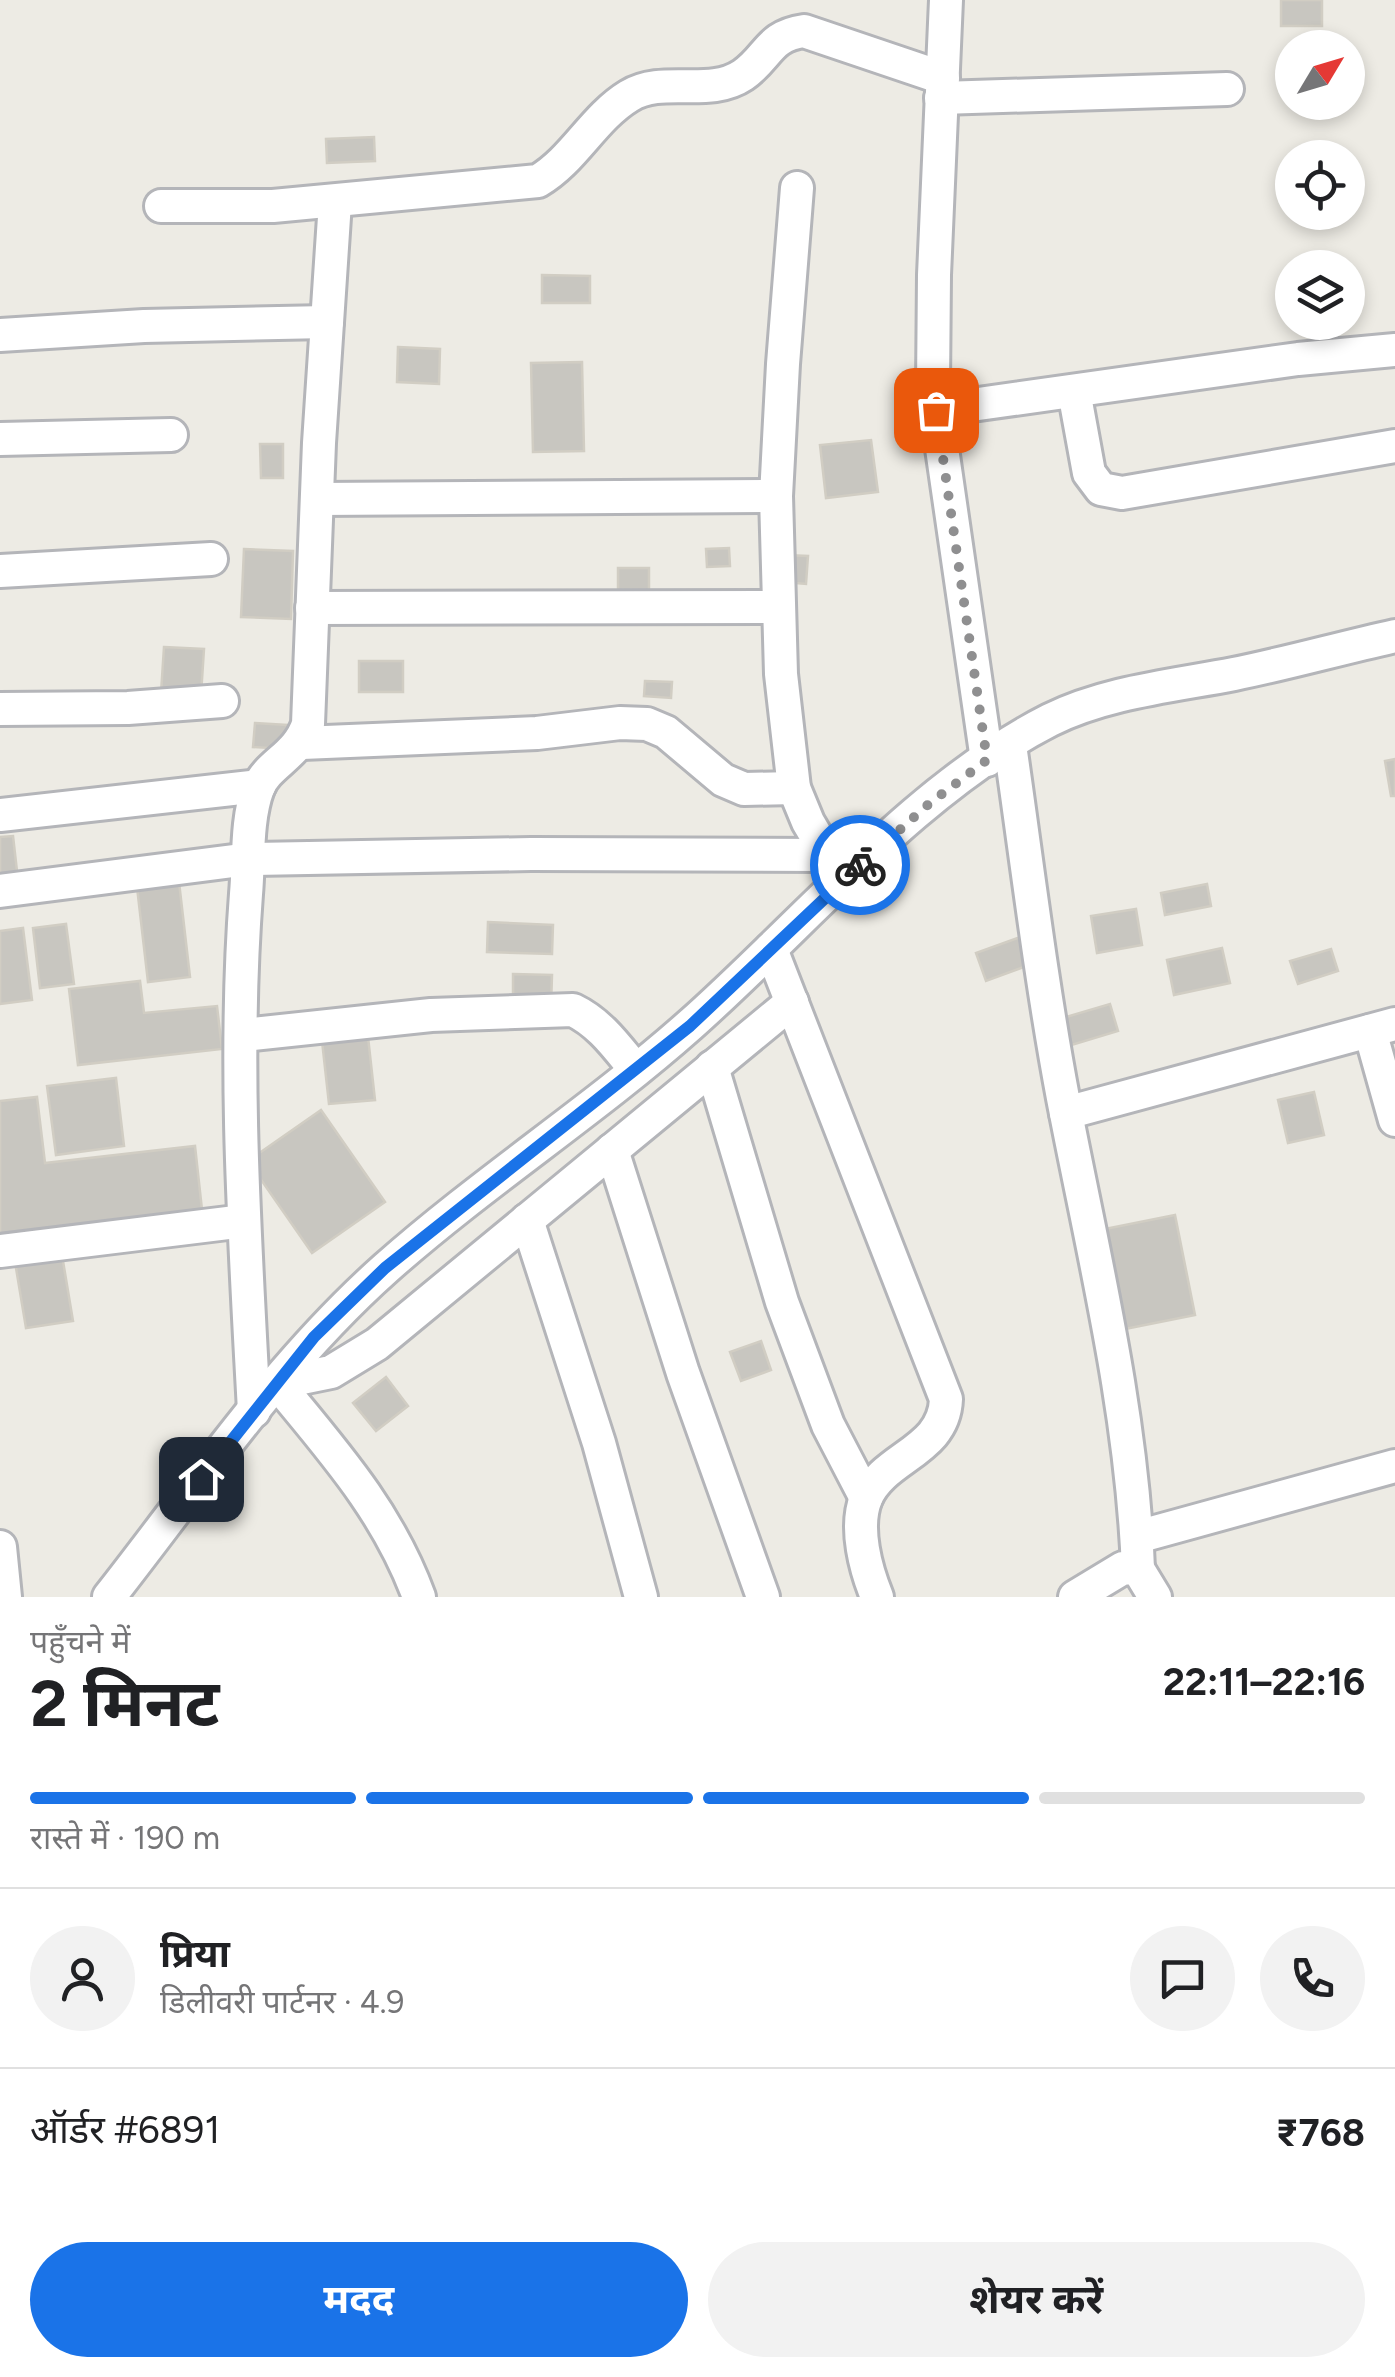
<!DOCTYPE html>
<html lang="hi">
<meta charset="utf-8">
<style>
body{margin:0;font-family:Figtree,"Noto Sans Devanagari",sans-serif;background:#f2f2f2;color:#202124;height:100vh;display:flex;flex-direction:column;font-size:38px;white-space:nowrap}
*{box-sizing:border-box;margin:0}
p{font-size:32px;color:#757577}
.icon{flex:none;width:55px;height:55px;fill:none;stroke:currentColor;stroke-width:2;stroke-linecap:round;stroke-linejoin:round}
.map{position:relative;height:1597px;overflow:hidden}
.sheet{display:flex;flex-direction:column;background:#fff;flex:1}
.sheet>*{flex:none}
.needle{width:65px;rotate:52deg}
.fabs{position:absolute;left:1275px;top:30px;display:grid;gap:20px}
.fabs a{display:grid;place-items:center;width:90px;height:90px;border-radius:50%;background:#fff;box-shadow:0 5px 15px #0003;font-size:50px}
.pin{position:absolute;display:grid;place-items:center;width:85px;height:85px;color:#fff;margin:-42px;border-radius:20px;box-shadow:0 5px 15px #0006}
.courier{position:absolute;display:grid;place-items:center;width:100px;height:100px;margin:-50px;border:8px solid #1a73e8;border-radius:50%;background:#fff;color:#222;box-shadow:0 2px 12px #0007}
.head em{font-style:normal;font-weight:700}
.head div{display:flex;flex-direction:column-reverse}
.head{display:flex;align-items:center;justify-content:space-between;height:170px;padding:0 30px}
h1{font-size:65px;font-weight:700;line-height:75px}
.bar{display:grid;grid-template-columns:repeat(4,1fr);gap:15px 10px;align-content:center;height:120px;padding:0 30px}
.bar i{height:12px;border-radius:8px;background:#e0e0e0}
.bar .current{background:#1a73e8}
.bar p{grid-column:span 4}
.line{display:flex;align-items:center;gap:25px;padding:0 30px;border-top:2px solid #e0e0e0}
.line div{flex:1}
.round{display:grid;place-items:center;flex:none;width:105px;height:105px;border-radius:52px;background:#f2f2f2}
.button{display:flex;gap:20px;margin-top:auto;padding:20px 30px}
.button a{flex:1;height:115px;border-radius:60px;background:#1a73e8;color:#fff;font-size:40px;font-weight:700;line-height:115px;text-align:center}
.button a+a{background:#f2f2f2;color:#202124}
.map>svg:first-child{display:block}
</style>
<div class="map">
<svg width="1395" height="1597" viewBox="0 0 1395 1597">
<rect width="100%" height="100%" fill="#edebe4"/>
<g fill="#c8c6c0" stroke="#d1cdc3" stroke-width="2.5">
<rect x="1281" y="0" width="41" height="26"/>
<path d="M 374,137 L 375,161 L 327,163 L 326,139 Z"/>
<path d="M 542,275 L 590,276 L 590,303 L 542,303 Z"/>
<path d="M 398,347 L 440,349 L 439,384 L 397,382 Z"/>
<path d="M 582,362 L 584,451 L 533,452 L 531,363 Z"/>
<path d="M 871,440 L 878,492 L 826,498 L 820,445 Z"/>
<path d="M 260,444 L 283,444 L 283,478 L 261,478 Z"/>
<path d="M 729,548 L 730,566 L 707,567 L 706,549 Z"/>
<path d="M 244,549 L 293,551 L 291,619 L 241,617 Z"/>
<path d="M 785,555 L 808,556 L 806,584 L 784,582 Z"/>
<rect x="618" y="568" width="31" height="34"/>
<path d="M 164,647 L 204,649 L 201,695 L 161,693 Z"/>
<rect x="359" y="661" width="44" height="31"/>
<path d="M 645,681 L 672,682 L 671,698 L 644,696 Z"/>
<path d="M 255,723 L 287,725 L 285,749 L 253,747 Z"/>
<path d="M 1395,759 L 1395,796 L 1391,796 L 1385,761 Z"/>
<path d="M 13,836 L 18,880 L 0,882 L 0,837 Z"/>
<path d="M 179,882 L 190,977 L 148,982 L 137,887 Z"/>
<path d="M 1207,884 L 1211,906 L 1165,915 L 1161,893 Z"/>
<path d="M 1136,909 L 1142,945 L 1097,953 L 1091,916 Z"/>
<path d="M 488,922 L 553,925 L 552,954 L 487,952 Z"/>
<path d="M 66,924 L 74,984 L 40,988 L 33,928 Z"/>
<path d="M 23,928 L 32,1000 L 0,1004 L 0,931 Z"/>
<path d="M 1023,936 L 1032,964 L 986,981 L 976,953 Z"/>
<path d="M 1222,948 L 1230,983 L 1174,995 L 1167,960 Z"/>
<path d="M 1331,949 L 1338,971 L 1298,984 L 1290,961 Z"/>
<path d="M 513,974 L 552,975 L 551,1007 L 513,1006 Z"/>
<path d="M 140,981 L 144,1013 L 217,1006 L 222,1049 L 78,1065 L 69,989 Z"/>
<path d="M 1110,1004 L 1118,1031 L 1065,1047 L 1056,1020 Z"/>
<path d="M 368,1037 L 375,1100 L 329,1104 L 322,1041 Z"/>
<path d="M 116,1078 L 124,1146 L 56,1155 L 47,1086 Z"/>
<path d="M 1314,1092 L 1324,1135 L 1288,1143 L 1278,1100 Z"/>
<path d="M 37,1097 L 45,1163 L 195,1146 L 203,1219 L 0,1242 L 0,1101 Z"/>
<path d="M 321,1110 L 385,1202 L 312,1253 L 248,1161 Z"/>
<path d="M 1175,1215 L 1195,1315 L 1125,1329 L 1105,1229 Z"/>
<path d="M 61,1249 L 73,1321 L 26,1328 L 14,1256 Z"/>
<path d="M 761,1341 L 771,1370 L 741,1381 L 730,1352 Z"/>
<path d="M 386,1377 L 408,1406 L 376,1431 L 353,1403 Z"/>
</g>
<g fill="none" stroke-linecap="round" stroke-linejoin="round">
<g stroke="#b4b5b9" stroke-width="38">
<g id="minor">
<path d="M 946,0 L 934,275 L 933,386 L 987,760"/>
<path d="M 941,98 L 1227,89"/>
<path d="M 797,188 L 783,364 L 776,496 L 781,674 L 794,788 L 808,822 L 835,868"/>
<path d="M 161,206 L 273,206 L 538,181 C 574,160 593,118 629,96 C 663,75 709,98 743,75 C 769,57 768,36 804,31 L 943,78"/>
<path d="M 0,335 L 144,326 L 327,322"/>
<path d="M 1074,391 L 1089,473 L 1101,489 L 1122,493 L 1395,446"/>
<path d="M 936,410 L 1298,359 L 1395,350"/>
<path d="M 0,439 L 171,435"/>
<path d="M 317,499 L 776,496"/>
<path d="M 0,571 L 211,559"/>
<path d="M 312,608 L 779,607"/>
<path d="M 0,709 L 128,708 L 222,701"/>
<path d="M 302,743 L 537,733 L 620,723 L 647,724 L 666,732 L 723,780 L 744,789 L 794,788"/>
<path d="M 1010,745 C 1027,863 1041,981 1063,1098 C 1093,1254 1132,1410 1138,1569"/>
<path d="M 0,815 L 259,786"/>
<path d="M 0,891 L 249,859 L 531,854 L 826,855"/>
<path d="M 771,949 L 946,1399 C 944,1452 884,1456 866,1498 C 854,1528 866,1570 877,1597"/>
<path d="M 1370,1031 L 1395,1120"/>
<path d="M 243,1035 L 431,1015 L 573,1010 C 600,1023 616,1046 635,1069"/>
<path d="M 712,1067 L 782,1302 L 828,1425 L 866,1498"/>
<path d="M 1066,1113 L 1395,1024"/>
<path d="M 612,1150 L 683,1373 L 763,1597"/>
<path d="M 527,1220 L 599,1443 L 641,1597"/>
<path d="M 0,1251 L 244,1221"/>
<path d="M 254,1411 C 245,1241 233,1064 246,894 C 249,861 246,820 258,788 C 268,763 297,757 308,724 L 319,443 L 335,202"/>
<path d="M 1137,1537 L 1395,1466"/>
<path d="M 0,1547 L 5,1597"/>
<path d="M 109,1597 C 197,1485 279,1363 386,1268 C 483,1182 593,1111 690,1025 C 802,926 916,788 1050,720 C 1107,692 1172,686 1234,674 C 1288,663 1341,648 1395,636"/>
<path d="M 419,1597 C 388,1512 333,1451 277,1383 L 331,1372 L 377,1344 L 792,1002"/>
<path d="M 1075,1597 L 1123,1568 L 1138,1569 L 1155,1597"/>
</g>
</g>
<use href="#minor" stroke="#fff" stroke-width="32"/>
</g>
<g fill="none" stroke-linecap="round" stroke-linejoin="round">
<path stroke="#8f8f90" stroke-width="10" stroke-dasharray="0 18" d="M 860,865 L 930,803 L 987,760 L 936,410"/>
<path stroke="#1a73e8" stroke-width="12" d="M 201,1479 L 314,1337 L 385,1268 L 690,1026 L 860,865"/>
</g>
</svg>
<div class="fabs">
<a><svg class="needle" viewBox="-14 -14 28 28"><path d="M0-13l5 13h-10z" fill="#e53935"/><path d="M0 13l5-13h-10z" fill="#757577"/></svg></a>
<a><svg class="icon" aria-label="locate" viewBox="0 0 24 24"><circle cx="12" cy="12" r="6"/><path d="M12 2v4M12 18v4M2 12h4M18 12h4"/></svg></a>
<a><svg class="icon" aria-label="layers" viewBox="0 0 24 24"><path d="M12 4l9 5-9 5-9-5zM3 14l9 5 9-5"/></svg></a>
</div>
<div class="pin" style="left:936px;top:410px;background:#ea580c"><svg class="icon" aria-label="bag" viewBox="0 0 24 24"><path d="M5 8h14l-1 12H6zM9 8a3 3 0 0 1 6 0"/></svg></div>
<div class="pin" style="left:201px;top:1479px;background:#1f2937"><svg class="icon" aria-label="home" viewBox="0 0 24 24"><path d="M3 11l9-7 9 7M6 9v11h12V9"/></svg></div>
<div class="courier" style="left:860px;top:865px"><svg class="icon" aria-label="bike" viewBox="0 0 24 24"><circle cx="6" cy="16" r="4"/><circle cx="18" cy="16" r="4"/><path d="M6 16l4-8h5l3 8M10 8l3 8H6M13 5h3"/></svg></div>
</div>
<section class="sheet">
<div class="head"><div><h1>2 मिनट</h1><p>पहुँचने में</p></div><em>22:11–22:16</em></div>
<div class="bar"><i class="current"></i><i class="current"></i><i class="current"></i><i></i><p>रास्ते में · 190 m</p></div>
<div class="line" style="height:180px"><a class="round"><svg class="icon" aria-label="person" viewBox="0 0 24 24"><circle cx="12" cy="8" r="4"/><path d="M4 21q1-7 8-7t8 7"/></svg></a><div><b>प्रिया</b><p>डिलीवरी पार्टनर · 4.9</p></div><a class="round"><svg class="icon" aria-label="chat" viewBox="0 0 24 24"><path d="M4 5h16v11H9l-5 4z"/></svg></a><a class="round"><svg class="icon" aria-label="phone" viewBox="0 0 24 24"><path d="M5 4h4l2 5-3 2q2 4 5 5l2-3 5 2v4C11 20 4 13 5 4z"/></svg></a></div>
<div class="line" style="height:130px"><div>ऑर्डर #6891</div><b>₹768</b></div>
<div class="button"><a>मदद</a><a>शेयर करें</a></div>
</section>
